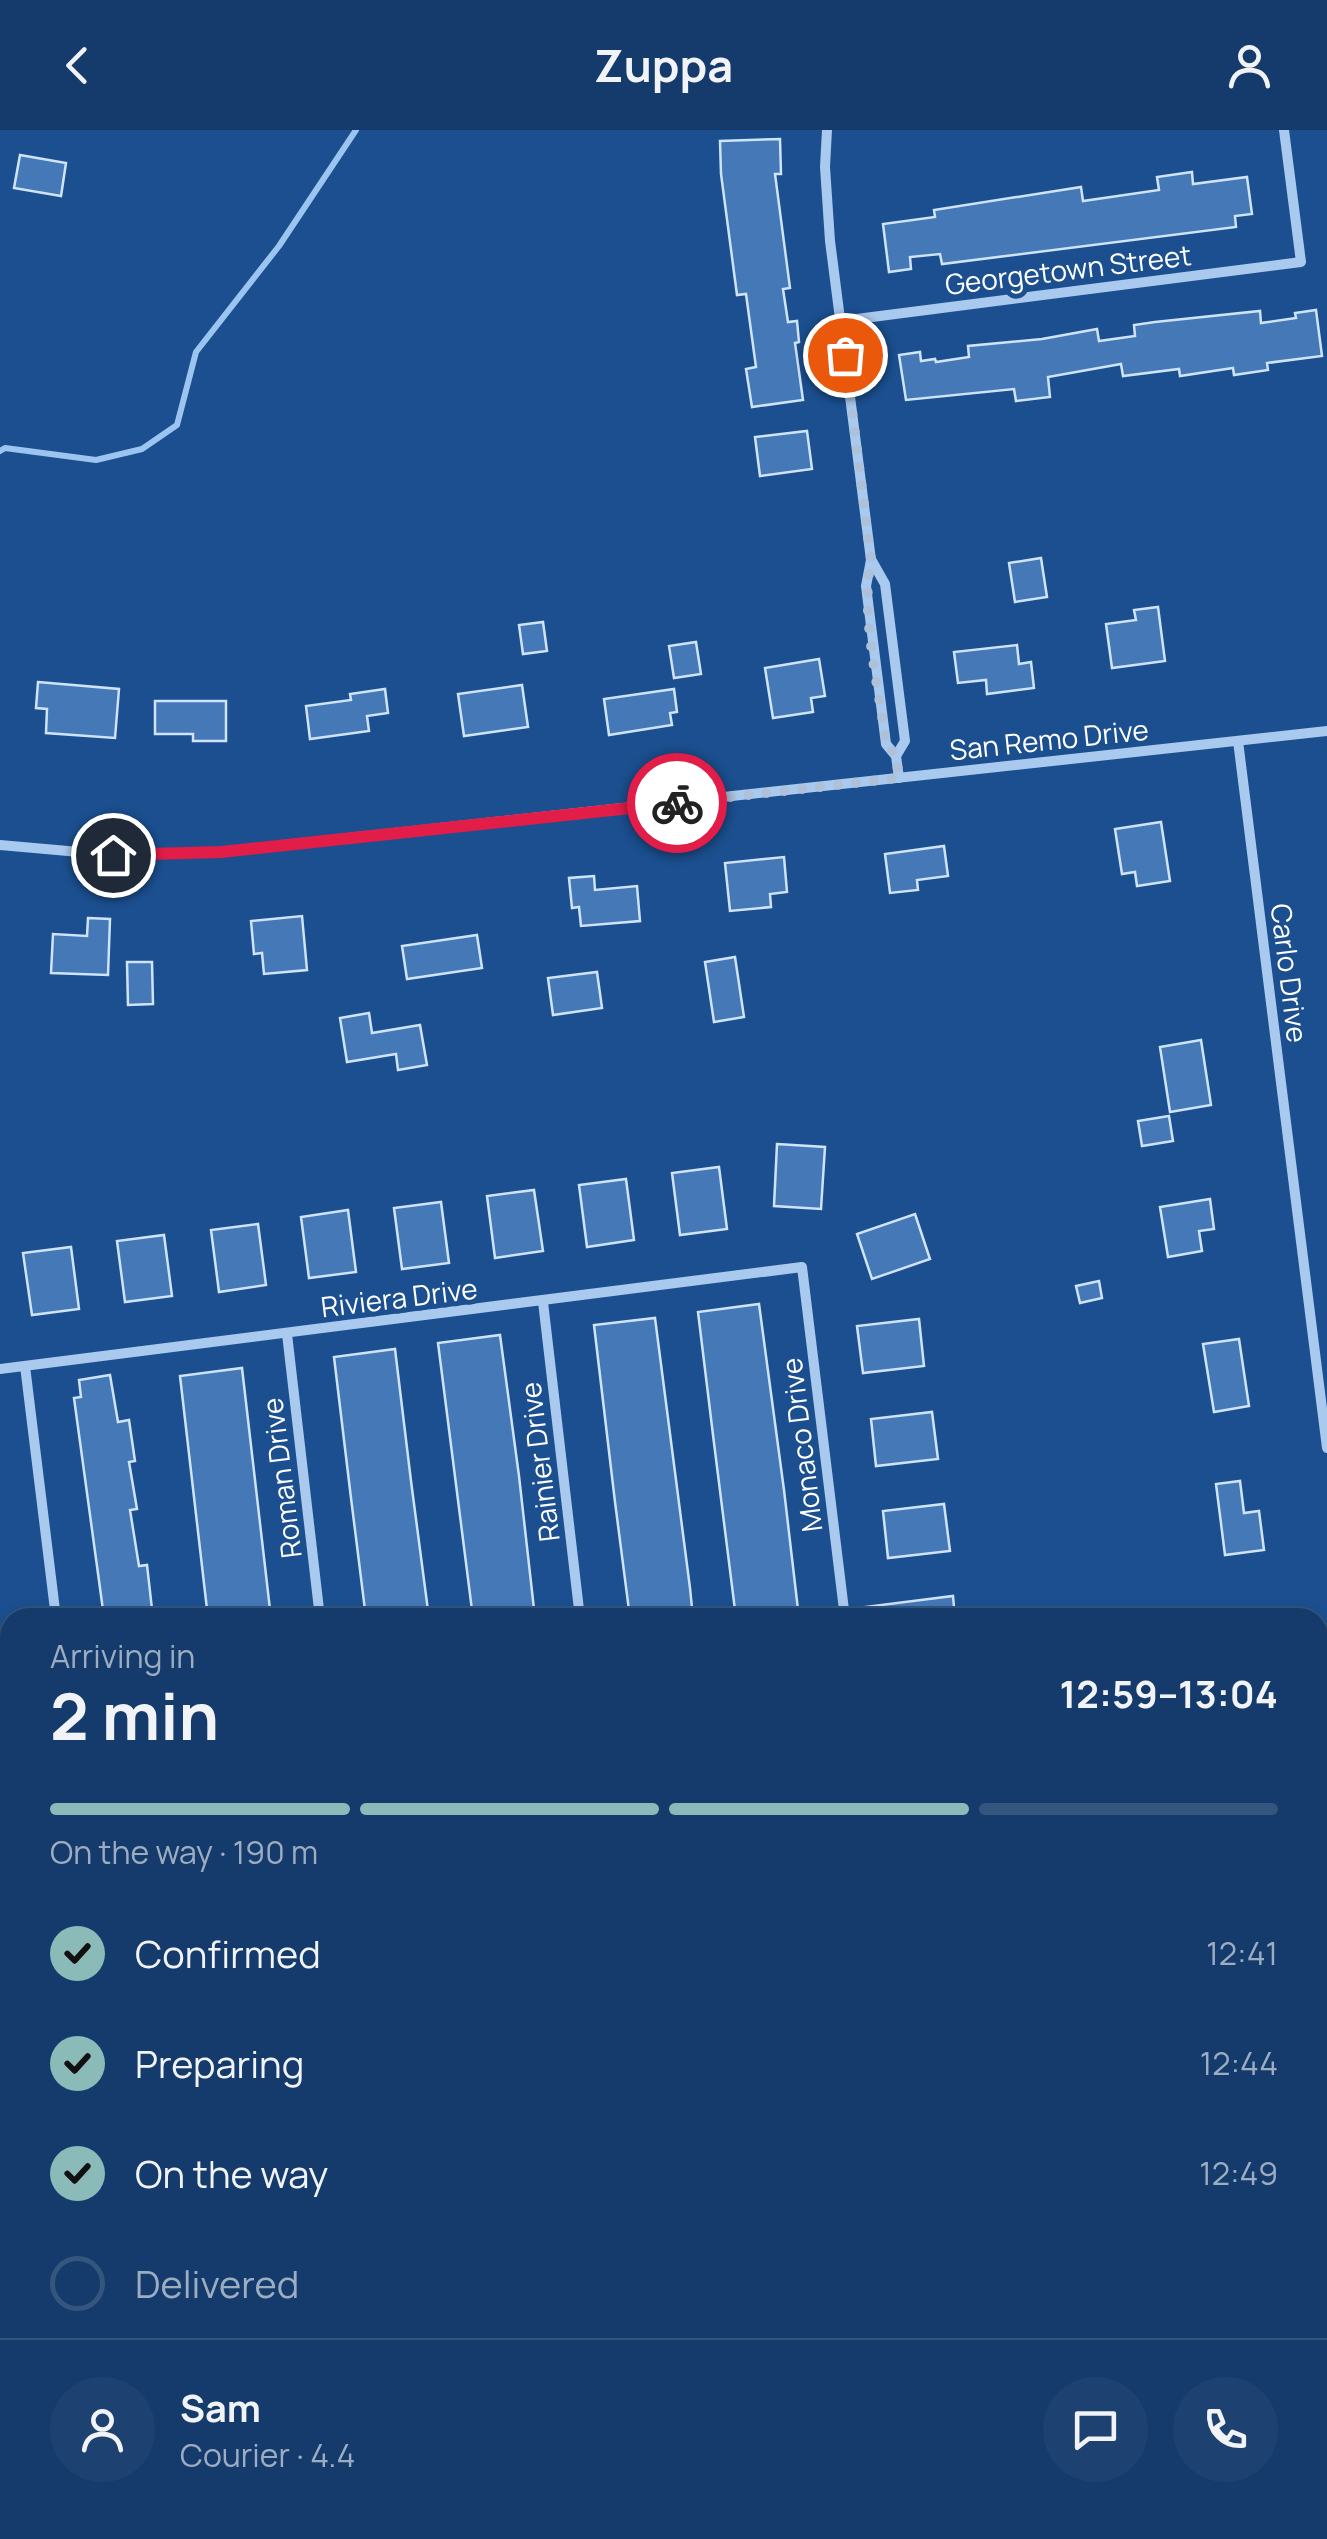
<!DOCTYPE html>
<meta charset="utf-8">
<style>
body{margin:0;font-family:Manrope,sans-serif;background:#1d4271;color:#f1f3f6;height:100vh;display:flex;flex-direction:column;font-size:38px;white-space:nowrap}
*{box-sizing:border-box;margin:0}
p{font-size:32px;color:#9dadc1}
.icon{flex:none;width:55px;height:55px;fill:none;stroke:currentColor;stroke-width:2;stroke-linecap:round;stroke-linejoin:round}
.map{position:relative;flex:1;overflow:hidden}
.drawer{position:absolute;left:0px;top:1478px;width:1328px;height:932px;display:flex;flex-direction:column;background:#143b6b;border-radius:30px 30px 0 0;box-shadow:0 5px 15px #0003,0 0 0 2px #33557e}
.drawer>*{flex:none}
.pin{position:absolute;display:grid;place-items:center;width:85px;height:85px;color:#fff;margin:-42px;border:5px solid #fff;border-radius:50%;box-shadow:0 2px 10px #0007}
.courier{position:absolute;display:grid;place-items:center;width:100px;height:100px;margin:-50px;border:8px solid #e11d48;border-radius:50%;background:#fff;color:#222;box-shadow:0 2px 12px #0007}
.head em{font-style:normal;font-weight:700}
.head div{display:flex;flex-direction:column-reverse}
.head{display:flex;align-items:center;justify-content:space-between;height:170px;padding:0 50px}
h1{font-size:65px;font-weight:700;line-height:75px}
.bar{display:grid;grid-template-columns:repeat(4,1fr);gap:15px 10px;align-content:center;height:120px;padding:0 50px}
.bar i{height:12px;border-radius:8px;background:#33557e}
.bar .current{background:#8bbbb9}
.bar p{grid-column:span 4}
.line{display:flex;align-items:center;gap:25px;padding:0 50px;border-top:2px solid #33557e}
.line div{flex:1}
.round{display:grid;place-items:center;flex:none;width:105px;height:105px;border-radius:52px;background:#1d4271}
ol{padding:0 50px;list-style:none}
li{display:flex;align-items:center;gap:30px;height:110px}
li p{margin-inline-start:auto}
li .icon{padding:10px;border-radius:50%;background:#8bbbb9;color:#111;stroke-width:4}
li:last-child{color:#9dadc1}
li i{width:55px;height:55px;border:5px solid #33557e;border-radius:50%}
header{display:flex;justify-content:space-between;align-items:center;height:130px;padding:0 50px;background:#143b6b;font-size:45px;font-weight:700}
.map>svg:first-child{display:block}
</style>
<header><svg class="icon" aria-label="back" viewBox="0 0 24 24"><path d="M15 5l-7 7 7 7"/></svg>Zuppa<svg class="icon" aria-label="person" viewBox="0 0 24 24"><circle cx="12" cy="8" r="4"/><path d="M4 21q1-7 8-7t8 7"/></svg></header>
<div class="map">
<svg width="1327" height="2409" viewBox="0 0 1327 2409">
<rect width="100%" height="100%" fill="#1b4f8f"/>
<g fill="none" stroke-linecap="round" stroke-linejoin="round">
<path stroke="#9cc4f0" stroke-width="6" d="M 0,321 L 5,318 L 96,330 L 142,319 L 177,295 L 196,222 L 279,116 L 356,0"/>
</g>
<g fill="#4478b7" stroke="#cfe3fa" stroke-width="2.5">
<path d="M 780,9 L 781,44 L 775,44 L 790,158 L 783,159 L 788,192 L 797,191 L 799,212 L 795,213 L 803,270 L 752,277 L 746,239 L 756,237 L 746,164 L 737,165 L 721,44 L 720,11 Z"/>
<path d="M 20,25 L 66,33 L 61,66 L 14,58 Z"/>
<path d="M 1192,42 L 1193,54 L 1247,47 L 1252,84 L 1235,86 L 1236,97 L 942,134 L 940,124 L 910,127 L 911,139 L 889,142 L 883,94 L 935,87 L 934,80 L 1081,57 L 1083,71 L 1159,60 L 1157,47 Z"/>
<path d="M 1316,180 L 1322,226 L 1267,233 L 1268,240 L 1234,245 L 1233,238 L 1180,246 L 1179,239 L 1123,246 L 1121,234 L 1048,247 L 1050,267 L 1016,271 L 1014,259 L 906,270 L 899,225 L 920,222 L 921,231 L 935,229 L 936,232 L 969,227 L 968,216 L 1042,209 L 1097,199 L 1099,211 L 1135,206 L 1134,195 L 1155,192 L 1260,181 L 1261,193 L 1296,188 L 1295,183 Z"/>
<path d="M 807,301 L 812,339 L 760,346 L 755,307 Z"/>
<path d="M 1041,428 L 1047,467 L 1015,472 L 1009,433 Z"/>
<path d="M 1158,477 L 1165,531 L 1112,538 L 1106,494 L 1136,490 L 1134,480 Z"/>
<path d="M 543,492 L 547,521 L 523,524 L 519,495 Z"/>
<path d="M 696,512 L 701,544 L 674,548 L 669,516 Z"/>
<path d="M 1017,515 L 1019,534 L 1031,532 L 1034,558 L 987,564 L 986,550 L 958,553 L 954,522 Z"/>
<path d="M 819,529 L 825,566 L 811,568 L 813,582 L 773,588 L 765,538 Z"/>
<path d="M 38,552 L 119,559 L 115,608 L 46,603 L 47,579 L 36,578 Z"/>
<path d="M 522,555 L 528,597 L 464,606 L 458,564 Z"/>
<path d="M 385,559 L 388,583 L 367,586 L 369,601 L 310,609 L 306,576 L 351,570 L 350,564 Z"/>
<path d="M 674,559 L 677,582 L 670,583 L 672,595 L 609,605 L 604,569 Z"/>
<path d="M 155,571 L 226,571 L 226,611 L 193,611 L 193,604 L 155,604 Z"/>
<path d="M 1161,692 L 1170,751 L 1137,756 L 1135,742 L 1122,744 L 1115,699 Z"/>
<path d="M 944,716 L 948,746 L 917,750 L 918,760 L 890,763 L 885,724 Z"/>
<path d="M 784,727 L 787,762 L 770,764 L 771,777 L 730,781 L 725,733 Z"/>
<path d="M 594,746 L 595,760 L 637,756 L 640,791 L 581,796 L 579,777 L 572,778 L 569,748 Z"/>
<path d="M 302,786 L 307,840 L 264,844 L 262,823 L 254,824 L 251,791 Z"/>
<path d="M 88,788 L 110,789 L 108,845 L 51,843 L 53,804 L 87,806 Z"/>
<path d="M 477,805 L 482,838 L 407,849 L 402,816 Z"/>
<path d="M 735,827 L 744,887 L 714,892 L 705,832 Z"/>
<path d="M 127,832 L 152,832 L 153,874 L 128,875 Z"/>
<path d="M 597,842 L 602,878 L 553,885 L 548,848 Z"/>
<path d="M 369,883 L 372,903 L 420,895 L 427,935 L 398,940 L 396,924 L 347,932 L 340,888 Z"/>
<path d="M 1201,910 L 1211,975 L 1170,982 L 1160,917 Z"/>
<path d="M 1169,986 L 1173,1011 L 1142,1016 L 1138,991 Z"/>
<path d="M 777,1014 L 825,1017 L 821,1079 L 774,1076 Z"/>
<path d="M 719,1037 L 727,1099 L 680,1105 L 672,1043 Z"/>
<path d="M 626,1049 L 634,1110 L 587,1117 L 579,1055 Z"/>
<path d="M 534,1060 L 543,1121 L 495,1128 L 487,1066 Z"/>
<path d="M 1210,1069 L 1214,1099 L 1199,1101 L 1202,1121 L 1168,1127 L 1160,1077 Z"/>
<path d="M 441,1072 L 449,1133 L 402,1139 L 394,1078 Z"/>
<path d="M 348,1080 L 356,1142 L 309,1148 L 301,1087 Z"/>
<path d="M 915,1084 L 930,1129 L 872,1149 L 857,1104 Z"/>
<path d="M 258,1094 L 266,1155 L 219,1162 L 211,1100 Z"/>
<path d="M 164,1105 L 172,1166 L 125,1172 L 117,1111 Z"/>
<path d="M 71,1117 L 79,1179 L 32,1185 L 23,1123 Z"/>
<path d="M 1099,1151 L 1102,1168 L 1080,1173 L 1076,1156 Z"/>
<path d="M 759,1174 L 784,1360 L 799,1488 L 736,1488 L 714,1313 L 698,1182 Z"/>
<path d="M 655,1188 L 690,1458 L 693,1488 L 630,1488 L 615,1372 L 594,1195 Z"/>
<path d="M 919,1189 L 924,1236 L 863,1243 L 857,1196 Z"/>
<path d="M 500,1205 L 519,1346 L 535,1488 L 473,1488 L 438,1213 Z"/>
<path d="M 1239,1209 L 1249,1276 L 1214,1282 L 1203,1214 Z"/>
<path d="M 395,1219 L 411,1351 L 429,1488 L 366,1488 L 351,1368 L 334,1227 Z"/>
<path d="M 242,1238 L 271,1488 L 208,1488 L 180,1246 Z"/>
<path d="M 110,1245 L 118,1292 L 129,1290 L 135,1331 L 129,1332 L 137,1379 L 130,1380 L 139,1436 L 147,1435 L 153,1488 L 119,1488 L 117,1478 L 103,1480 L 74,1268 L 81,1267 L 79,1250 Z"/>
<path d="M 932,1282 L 938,1329 L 876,1336 L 871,1289 Z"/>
<path d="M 1240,1351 L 1244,1383 L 1259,1381 L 1264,1420 L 1225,1425 L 1216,1354 Z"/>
<path d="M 944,1374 L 950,1421 L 888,1428 L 883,1381 Z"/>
<path d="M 953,1466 L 955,1488 L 865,1488 L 865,1477 Z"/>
</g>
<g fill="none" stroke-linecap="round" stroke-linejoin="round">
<g stroke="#a9c9ee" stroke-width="8">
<path d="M 1318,1732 L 1327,1731"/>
<path d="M 1318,2061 L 1327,2060"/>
</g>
<g stroke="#a9c9ee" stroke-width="10">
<path d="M 827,0 L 825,37 L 830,111 L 871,430 L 866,456 L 886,614 L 896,626 L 899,648"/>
<path d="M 841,191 L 1301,132 L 1284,0"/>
<path d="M 872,431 L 885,454 L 905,611 L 896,626"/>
<path d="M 1238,611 L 1327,1318"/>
<path d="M 0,715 L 113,725 L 221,722 L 1327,601"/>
<path d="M 543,1172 L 580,1488"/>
<path d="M 287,1204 L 320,1488"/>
<path d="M 25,1236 L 56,1488"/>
<path d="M 0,1239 L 802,1137 L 845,1488"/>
<path d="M 0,1952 L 10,1951"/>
<path d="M 166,2400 L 167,2409"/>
<path d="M 429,2400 L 430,2409"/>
<path d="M 692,2400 L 694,2409"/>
<path d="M 956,2400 L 957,2409"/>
</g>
</g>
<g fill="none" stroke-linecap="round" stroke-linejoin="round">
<path stroke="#afc1d8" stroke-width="10" stroke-dasharray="0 18" d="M 677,673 L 899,648 L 896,626 L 886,614 C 879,557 860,485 871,430 L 845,225"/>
<path stroke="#e11d48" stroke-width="12" d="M 113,725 L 221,722 L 677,673"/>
</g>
<g text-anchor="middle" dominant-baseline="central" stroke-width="10" stroke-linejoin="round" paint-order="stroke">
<g font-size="28" fill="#fff" stroke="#1b4f8f">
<text transform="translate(1068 139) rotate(-7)">Georgetown Street</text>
<text transform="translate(1049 609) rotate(-6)">San Remo Drive</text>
<text transform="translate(1290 843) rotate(83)">Carlo Drive</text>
<text transform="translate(399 1167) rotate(-7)">Riviera Drive</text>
<text transform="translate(801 1315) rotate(-97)">Monaco Drive</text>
<text transform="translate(539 1332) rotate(-97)">Rainier Drive</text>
<text transform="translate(281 1348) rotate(-97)">Roman Drive</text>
</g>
</g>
</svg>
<div class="pin" style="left:845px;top:225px;background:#ea580c"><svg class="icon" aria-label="bag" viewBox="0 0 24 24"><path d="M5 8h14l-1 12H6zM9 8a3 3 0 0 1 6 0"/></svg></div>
<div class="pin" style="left:113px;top:725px;background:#1f2937"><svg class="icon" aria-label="home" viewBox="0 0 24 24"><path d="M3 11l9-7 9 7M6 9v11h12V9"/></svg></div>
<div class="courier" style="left:677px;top:673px"><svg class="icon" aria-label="bike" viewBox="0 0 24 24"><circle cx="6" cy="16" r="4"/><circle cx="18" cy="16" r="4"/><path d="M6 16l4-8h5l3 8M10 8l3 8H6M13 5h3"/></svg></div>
<section class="drawer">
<div class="head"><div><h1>2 min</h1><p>Arriving in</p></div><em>12:59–13:04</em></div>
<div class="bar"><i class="current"></i><i class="current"></i><i class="current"></i><i></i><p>On the way · 190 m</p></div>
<ol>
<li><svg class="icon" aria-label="check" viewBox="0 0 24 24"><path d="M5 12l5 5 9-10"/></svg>Confirmed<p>12:41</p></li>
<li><svg class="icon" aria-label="check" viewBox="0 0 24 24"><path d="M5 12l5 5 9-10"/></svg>Preparing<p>12:44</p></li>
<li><svg class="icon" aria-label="check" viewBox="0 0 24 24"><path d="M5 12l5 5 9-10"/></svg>On the way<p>12:49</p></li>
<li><i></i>Delivered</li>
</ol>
<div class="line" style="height:180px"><a class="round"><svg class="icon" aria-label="person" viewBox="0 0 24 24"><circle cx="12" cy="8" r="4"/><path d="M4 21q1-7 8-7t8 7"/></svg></a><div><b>Sam</b><p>Courier · 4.4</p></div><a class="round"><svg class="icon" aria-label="chat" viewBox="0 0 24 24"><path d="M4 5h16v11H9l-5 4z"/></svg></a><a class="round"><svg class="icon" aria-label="phone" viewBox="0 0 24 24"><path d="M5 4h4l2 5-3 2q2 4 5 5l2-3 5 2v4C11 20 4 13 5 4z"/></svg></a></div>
</section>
</div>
